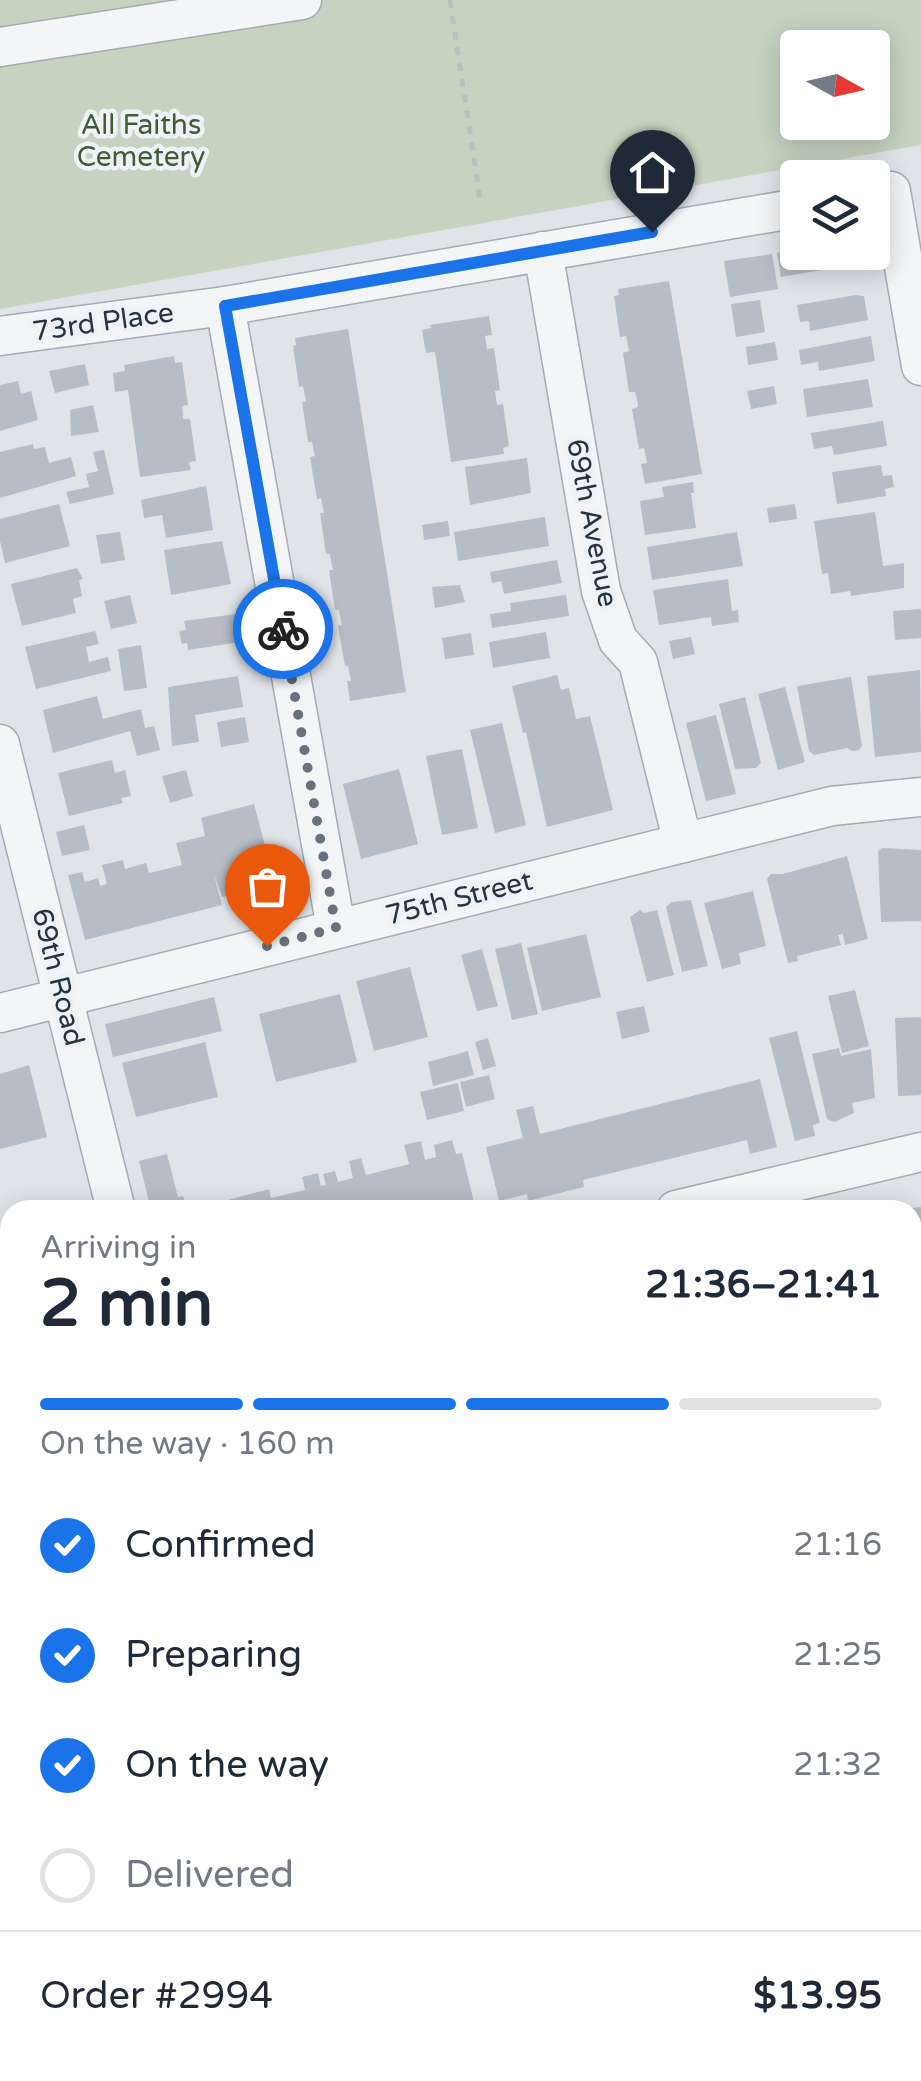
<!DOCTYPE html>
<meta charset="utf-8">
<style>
body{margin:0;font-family:"Varela Round",sans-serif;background:#f6f6f7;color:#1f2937;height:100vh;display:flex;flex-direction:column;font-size:38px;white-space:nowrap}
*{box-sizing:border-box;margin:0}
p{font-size:32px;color:#747a83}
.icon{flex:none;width:55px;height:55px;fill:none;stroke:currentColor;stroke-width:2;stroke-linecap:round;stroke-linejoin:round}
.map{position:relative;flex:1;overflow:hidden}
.panel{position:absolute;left:0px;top:1200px;width:922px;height:882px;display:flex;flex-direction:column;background:#fff;border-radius:30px 30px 0 0;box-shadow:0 5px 25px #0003}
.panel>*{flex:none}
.needle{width:65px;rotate:98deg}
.fabs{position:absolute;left:780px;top:30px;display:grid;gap:20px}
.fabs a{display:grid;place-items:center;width:110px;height:110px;border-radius:10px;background:#fff;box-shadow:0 5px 25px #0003;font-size:50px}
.pin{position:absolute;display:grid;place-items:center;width:85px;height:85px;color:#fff;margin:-102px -42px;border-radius:50% 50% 50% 0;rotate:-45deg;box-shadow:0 0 10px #0007}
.pin .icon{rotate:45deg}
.courier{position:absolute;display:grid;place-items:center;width:100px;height:100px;margin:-50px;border:8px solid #1a73e8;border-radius:50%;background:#fff;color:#222;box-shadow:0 2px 12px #0007}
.overview em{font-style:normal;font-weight:800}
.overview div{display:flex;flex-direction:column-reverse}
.overview{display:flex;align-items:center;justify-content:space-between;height:170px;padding:0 40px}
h1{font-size:65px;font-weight:800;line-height:75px}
.bar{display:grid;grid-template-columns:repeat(4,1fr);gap:15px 10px;align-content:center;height:120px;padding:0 40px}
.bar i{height:12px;border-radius:8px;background:#e0e1e3}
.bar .on{background:#1a73e8}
.bar p{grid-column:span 4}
.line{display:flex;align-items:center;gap:25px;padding:0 40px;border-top:2px solid #e0e1e3}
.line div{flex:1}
ol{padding:0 40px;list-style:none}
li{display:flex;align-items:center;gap:30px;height:110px}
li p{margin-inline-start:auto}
li .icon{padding:10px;border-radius:50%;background:#1a73e8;color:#fff;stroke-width:4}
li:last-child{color:#747a83}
li i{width:55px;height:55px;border:5px solid #e0e1e3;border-radius:50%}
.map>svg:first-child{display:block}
</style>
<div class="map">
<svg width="921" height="2081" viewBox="0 0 921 2081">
<rect width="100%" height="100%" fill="#e0e4e9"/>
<g fill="#c6d3c1" fill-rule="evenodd">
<path d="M 0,0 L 921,0 L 921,145 L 0,309 ZM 798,48 L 872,48 L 872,122 L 798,122 Z"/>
<path d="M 913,2064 L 919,2064 L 918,2081 L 635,2081 L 636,2072 L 912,2072 Z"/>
</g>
<g fill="#b7bdc6">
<path d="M 798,250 L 798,252 L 819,252 L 822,270 L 781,277 L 777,253 Z"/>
<path d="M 772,254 L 778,289 L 730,297 L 724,261 Z"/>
<path d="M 669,281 L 702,474 L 645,484 L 641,464 L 647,463 L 646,457 L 644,448 L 639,449 L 632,409 L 638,407 L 637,399 L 635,392 L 629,392 L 623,353 L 629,351 L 626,336 L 620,337 L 614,296 L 619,295 L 618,289 Z"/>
<path d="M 856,295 L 864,296 L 868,320 L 810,331 L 809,321 L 800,322 L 797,305 Z"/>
<path d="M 760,300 L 765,332 L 736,337 L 731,304 Z"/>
<path d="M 489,316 L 492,335 L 485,336 L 487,349 L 494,348 L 500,390 L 495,391 L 497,405 L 503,404 L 509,446 L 503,448 L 504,454 L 451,462 L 435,352 L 426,353 L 422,330 L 431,328 L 430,325 Z"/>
<path d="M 348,329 L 406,692 L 350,701 L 347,681 L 351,681 L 348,666 L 345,666 L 338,626 L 342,625 L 339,610 L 335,610 L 329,570 L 333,570 L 331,561 L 330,554 L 326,554 L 320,513 L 324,513 L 321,498 L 317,499 L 310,457 L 315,456 L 312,442 L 308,442 L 302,402 L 306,401 L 303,386 L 299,387 L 293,346 L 296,345 L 295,338 Z"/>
<path d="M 871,336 L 875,361 L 819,371 L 818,362 L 801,365 L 799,350 Z"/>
<path d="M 775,342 L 778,360 L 748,365 L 746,347 Z"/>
<path d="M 174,356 L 175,363 L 182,362 L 188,405 L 182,406 L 183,414 L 183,419 L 190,419 L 196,461 L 189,462 L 191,470 L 140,477 L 128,390 L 115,392 L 113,373 L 125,371 L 124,365 Z"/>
<path d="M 85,364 L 89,385 L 55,393 L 49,371 Z"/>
<path d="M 868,379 L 873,407 L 807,417 L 803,389 Z"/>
<path d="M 18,381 L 21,394 L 31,391 L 38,420 L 0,431 L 0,385 Z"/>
<path d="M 774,386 L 777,404 L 751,409 L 747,391 Z"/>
<path d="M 93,405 L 99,432 L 71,436 L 70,410 Z"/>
<path d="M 883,421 L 887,446 L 834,455 L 832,446 L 814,449 L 811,433 Z"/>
<path d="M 33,444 L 34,449 L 45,447 L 49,463 L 71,457 L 76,476 L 0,498 L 0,452 Z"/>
<path d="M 104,450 L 114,494 L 70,504 L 66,492 L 89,487 L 86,474 L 98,471 L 93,452 Z"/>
<path d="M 527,458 L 531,493 L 470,505 L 465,467 Z"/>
<path d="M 881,465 L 883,476 L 892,475 L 894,487 L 885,489 L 886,496 L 837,504 L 832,472 Z"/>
<path d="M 693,482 L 694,493 L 691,493 L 696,528 L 645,535 L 640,501 L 664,497 L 662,487 Z"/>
<path d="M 206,486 L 213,530 L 166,538 L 162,515 L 144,518 L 141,500 Z"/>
<path d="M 59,504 L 70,546 L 5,563 L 0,541 L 0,519 Z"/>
<path d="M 795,504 L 797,519 L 769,523 L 767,508 Z"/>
<path d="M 875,512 L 883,566 L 904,563 L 904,588 L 851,596 L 850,591 L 831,594 L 828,573 L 822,574 L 814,521 Z"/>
<path d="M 545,517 L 549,546 L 458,561 L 454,532 Z"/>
<path d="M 448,521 L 450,536 L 424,540 L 422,525 Z"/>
<path d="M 120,532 L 125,560 L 101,564 L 96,535 Z"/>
<path d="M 737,532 L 743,566 L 652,580 L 647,547 Z"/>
<path d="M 222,541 L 231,584 L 171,595 L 164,550 Z"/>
<path d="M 557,560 L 562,583 L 504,594 L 501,581 L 492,583 L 490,572 Z"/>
<path d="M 77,568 L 83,579 L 79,580 L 82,596 L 73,599 L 76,613 L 22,626 L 11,584 Z"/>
<path d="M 728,579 L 732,611 L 738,610 L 739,622 L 712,626 L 711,617 L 659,625 L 653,590 Z"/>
<path d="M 460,585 L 465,602 L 435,608 L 432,587 Z"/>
<path d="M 130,595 L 137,623 L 111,629 L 104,601 Z"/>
<path d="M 566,595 L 569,616 L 492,628 L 490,614 L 511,611 L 510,603 Z"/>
<path d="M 921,609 L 921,638 L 895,640 L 893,611 Z"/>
<path d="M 236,614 L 240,642 L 188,650 L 187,643 L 182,644 L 179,631 L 186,630 L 184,621 Z"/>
<path d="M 95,631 L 99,644 L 86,647 L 89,662 L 108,657 L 111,671 L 36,689 L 25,647 Z"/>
<path d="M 546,632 L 550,658 L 493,668 L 489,642 Z"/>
<path d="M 471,633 L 474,655 L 445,659 L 442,638 Z"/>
<path d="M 691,637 L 695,654 L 673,659 L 669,641 Z"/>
<path d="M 141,645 L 147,688 L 124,691 L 118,649 Z"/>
<path d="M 920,670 L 921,752 L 875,757 L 867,676 Z"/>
<path d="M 557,675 L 561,690 L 569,688 L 576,719 L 590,716 L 613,810 L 547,827 L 526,732 L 523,733 L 512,686 Z"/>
<path d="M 238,676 L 243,707 L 195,715 L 199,742 L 172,746 L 168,687 Z"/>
<path d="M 851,677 L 862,746 L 859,750 L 852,751 L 847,748 L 814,755 L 809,751 L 797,686 Z"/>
<path d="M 785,687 L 805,762 L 778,770 L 758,694 Z"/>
<path d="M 97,696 L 103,719 L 141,709 L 145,728 L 154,726 L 160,750 L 137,756 L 130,731 L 53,753 L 43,710 Z"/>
<path d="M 745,697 L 761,763 L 756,768 L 735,769 L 719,704 Z"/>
<path d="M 716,715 L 736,794 L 706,801 L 686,723 Z"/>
<path d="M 245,717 L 249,742 L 221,747 L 217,722 Z"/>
<path d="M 502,723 L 526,825 L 495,833 L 470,730 Z"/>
<path d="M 462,749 L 478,828 L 442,835 L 426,756 Z"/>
<path d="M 112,760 L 115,773 L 125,770 L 131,796 L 121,798 L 123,803 L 69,816 L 58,773 Z"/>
<path d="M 399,769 L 418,844 L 361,859 L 343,784 Z"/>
<path d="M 186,770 L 193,796 L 170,803 L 162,776 Z"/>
<path d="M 254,804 L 275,883 L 222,897 L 214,875 L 222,905 L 85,940 L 68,875 L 82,872 L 85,882 L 98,878 L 100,886 L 107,884 L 102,865 L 123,860 L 125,869 L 146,863 L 149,873 L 182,865 L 176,843 L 205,836 L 201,818 Z"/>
<path d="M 84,825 L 90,850 L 62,856 L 56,832 Z"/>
<path d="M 882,848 L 921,850 L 921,921 L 881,922 L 878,851 Z"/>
<path d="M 847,856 L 868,939 L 845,945 L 843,934 L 838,935 L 841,945 L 797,956 L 798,961 L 788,963 L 767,879 L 771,874 L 783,874 Z"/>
<path d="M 753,891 L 766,946 L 739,953 L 741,964 L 722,969 L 704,903 Z"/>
<path d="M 691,900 L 708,966 L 682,972 L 666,907 L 672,902 Z"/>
<path d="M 640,910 L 644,913 L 657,910 L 674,975 L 647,982 L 630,917 Z"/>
<path d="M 586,934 L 601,997 L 542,1011 L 527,948 Z"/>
<path d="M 521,943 L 538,1014 L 512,1020 L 495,949 Z"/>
<path d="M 482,949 L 498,1006 L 477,1011 L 461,955 Z"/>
<path d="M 410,967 L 428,1037 L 374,1051 L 356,981 Z"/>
<path d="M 855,990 L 869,1046 L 842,1053 L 828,996 Z"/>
<path d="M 340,994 L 357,1062 L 276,1082 L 259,1014 Z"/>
<path d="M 214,997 L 222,1031 L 113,1057 L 105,1024 Z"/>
<path d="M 644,1006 L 650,1032 L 622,1039 L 616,1012 Z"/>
<path d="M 921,1017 L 921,1095 L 898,1096 L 895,1018 Z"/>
<path d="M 797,1031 L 820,1123 L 813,1125 L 815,1136 L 795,1141 L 769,1038 Z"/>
<path d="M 488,1038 L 496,1066 L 483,1070 L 475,1042 Z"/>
<path d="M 205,1042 L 218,1097 L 136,1117 L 122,1063 Z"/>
<path d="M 839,1048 L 841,1056 L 871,1049 L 875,1098 L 852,1103 L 854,1113 L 834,1122 L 827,1119 L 812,1054 Z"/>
<path d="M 468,1051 L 474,1075 L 433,1086 L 428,1062 Z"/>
<path d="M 29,1065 L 47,1137 L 0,1149 L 0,1074 Z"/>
<path d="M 489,1075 L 495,1099 L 466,1107 L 460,1082 Z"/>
<path d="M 760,1079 L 777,1147 L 750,1154 L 747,1140 L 583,1180 L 584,1187 L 528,1201 L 527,1194 L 499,1201 L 486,1147 L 523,1138 L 516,1110 L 533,1106 L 540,1134 Z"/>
<path d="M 458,1083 L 464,1111 L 427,1120 L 420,1092 Z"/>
<path d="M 452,1140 L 456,1154 L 462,1153 L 476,1210 L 190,1210 L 269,1189 L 271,1198 L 305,1190 L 302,1177 L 318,1173 L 321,1186 L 326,1185 L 323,1174 L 335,1171 L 338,1182 L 353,1178 L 349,1161 L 361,1158 L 366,1175 L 409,1164 L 404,1145 L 421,1141 L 425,1160 L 436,1157 L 434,1145 Z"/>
<path d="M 167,1154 L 178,1197 L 183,1196 L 187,1210 L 151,1210 L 139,1161 Z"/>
<path d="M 921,1207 L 921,1258 L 912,1259 L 912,1208 Z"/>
<path d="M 10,1229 L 10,1258 L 4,1260 L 0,1232 Z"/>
<path d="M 10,1266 L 10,1337 L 0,1340 L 0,1268 Z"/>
<path d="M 918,1334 L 921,1363 L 912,1365 L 912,1335 Z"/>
<path d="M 921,1387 L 921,1419 L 920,1419 L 912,1389 Z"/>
<path d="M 6,1524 L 10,1553 L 0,1556 L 0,1525 Z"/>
<path d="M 10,1558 L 10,1583 L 1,1585 L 0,1561 Z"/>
<path d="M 921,1567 L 921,1613 L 912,1612 L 912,1569 Z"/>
<path d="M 10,1605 L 10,1695 L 0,1697 L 0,1608 Z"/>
<path d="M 912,1627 L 921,1628 L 921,1683 L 912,1682 Z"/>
<path d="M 912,1696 L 921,1697 L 921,1752 L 912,1751 Z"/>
<path d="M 912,1763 L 921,1764 L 921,1820 L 912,1819 Z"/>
<path d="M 0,1830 L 10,1864 L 10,1882 L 0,1884 Z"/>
<path d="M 912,1841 L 921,1842 L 917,1927 L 912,1926 Z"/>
<path d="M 3,2035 L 10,2036 L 10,2072 L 51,2072 L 51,2081 L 0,2081 Z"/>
<path d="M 71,2072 L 130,2072 L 129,2081 L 70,2081 Z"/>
<path d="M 143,2072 L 203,2072 L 202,2081 L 142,2081 Z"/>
<path d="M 531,2072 L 560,2072 L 559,2081 L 531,2079 Z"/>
</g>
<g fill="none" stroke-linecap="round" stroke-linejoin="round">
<g stroke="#a5abb3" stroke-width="41">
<g id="minor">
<path d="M 0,47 L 302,0"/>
<path d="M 891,191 L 921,366"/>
<path d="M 543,251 L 601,591 L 618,640 L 638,662 L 683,843"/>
<path d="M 225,306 L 336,928"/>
<path d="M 0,336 L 225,306 L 798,208"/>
<path d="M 0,744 L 116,1210"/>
<path d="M 0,1013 L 832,806 L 921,797"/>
<path d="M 676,1210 L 921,1152"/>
<path d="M 0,1378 L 10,1375"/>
<path d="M 912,1525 L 921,1523"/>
<path d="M 0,1750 L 10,1748"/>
<path d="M 240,2081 L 241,2072"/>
<path d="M 595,2081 L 596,2072"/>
</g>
</g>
<path stroke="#babfc4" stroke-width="5" stroke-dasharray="8 8" stroke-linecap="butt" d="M 450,0 L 481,206"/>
<use href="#minor" stroke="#f3f5f7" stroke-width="38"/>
</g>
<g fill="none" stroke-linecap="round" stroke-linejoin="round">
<path stroke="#68717c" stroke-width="10" stroke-dasharray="0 18" d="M 267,946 L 336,928 L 283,629"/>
<path stroke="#1a73e8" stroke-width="12" d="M 283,629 L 225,306 L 652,232"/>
</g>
<g text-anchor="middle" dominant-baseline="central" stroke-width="9" stroke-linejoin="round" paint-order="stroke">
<g font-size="28" fill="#3f5d35" stroke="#eff3f7">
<text x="141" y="125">All Faiths<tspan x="141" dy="32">Cemetery</tspan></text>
</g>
<g font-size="28" fill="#283341" stroke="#eff3f7">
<text transform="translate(103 322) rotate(-8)">73rd Place</text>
<text transform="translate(592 523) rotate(79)">69th Avenue</text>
<text transform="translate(459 898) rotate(-14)">75th Street</text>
<text transform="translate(58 977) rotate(76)">69th Road</text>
</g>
</g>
</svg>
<div class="fabs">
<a><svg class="needle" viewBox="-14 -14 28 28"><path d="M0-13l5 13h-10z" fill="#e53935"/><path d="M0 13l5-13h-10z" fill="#747a83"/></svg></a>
<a><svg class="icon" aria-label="layers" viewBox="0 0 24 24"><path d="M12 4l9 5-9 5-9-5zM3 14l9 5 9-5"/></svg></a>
</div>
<div class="pin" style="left:267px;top:946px;background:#ea580c"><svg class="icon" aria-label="bag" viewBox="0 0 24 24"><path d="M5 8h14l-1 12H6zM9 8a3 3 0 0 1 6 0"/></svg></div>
<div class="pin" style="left:652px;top:232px;background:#1f2937"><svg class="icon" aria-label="home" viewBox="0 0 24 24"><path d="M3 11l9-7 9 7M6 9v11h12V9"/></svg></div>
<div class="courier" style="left:283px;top:629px"><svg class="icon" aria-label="bike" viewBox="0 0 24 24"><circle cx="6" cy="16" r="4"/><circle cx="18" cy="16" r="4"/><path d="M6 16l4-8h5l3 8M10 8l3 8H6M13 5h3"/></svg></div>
<section class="panel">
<div class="overview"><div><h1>2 min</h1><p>Arriving in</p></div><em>21:36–21:41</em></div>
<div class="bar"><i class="on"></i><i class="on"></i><i class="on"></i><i></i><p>On the way · 160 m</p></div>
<ol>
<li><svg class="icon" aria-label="check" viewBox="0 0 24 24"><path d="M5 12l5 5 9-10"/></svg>Confirmed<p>21:16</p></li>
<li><svg class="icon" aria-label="check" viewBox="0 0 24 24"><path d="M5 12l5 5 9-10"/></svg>Preparing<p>21:25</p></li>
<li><svg class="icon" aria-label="check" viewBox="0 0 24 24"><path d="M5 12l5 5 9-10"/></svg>On the way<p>21:32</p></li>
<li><i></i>Delivered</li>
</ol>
<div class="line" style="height:130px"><div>Order #2994</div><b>$13.95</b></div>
</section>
</div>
